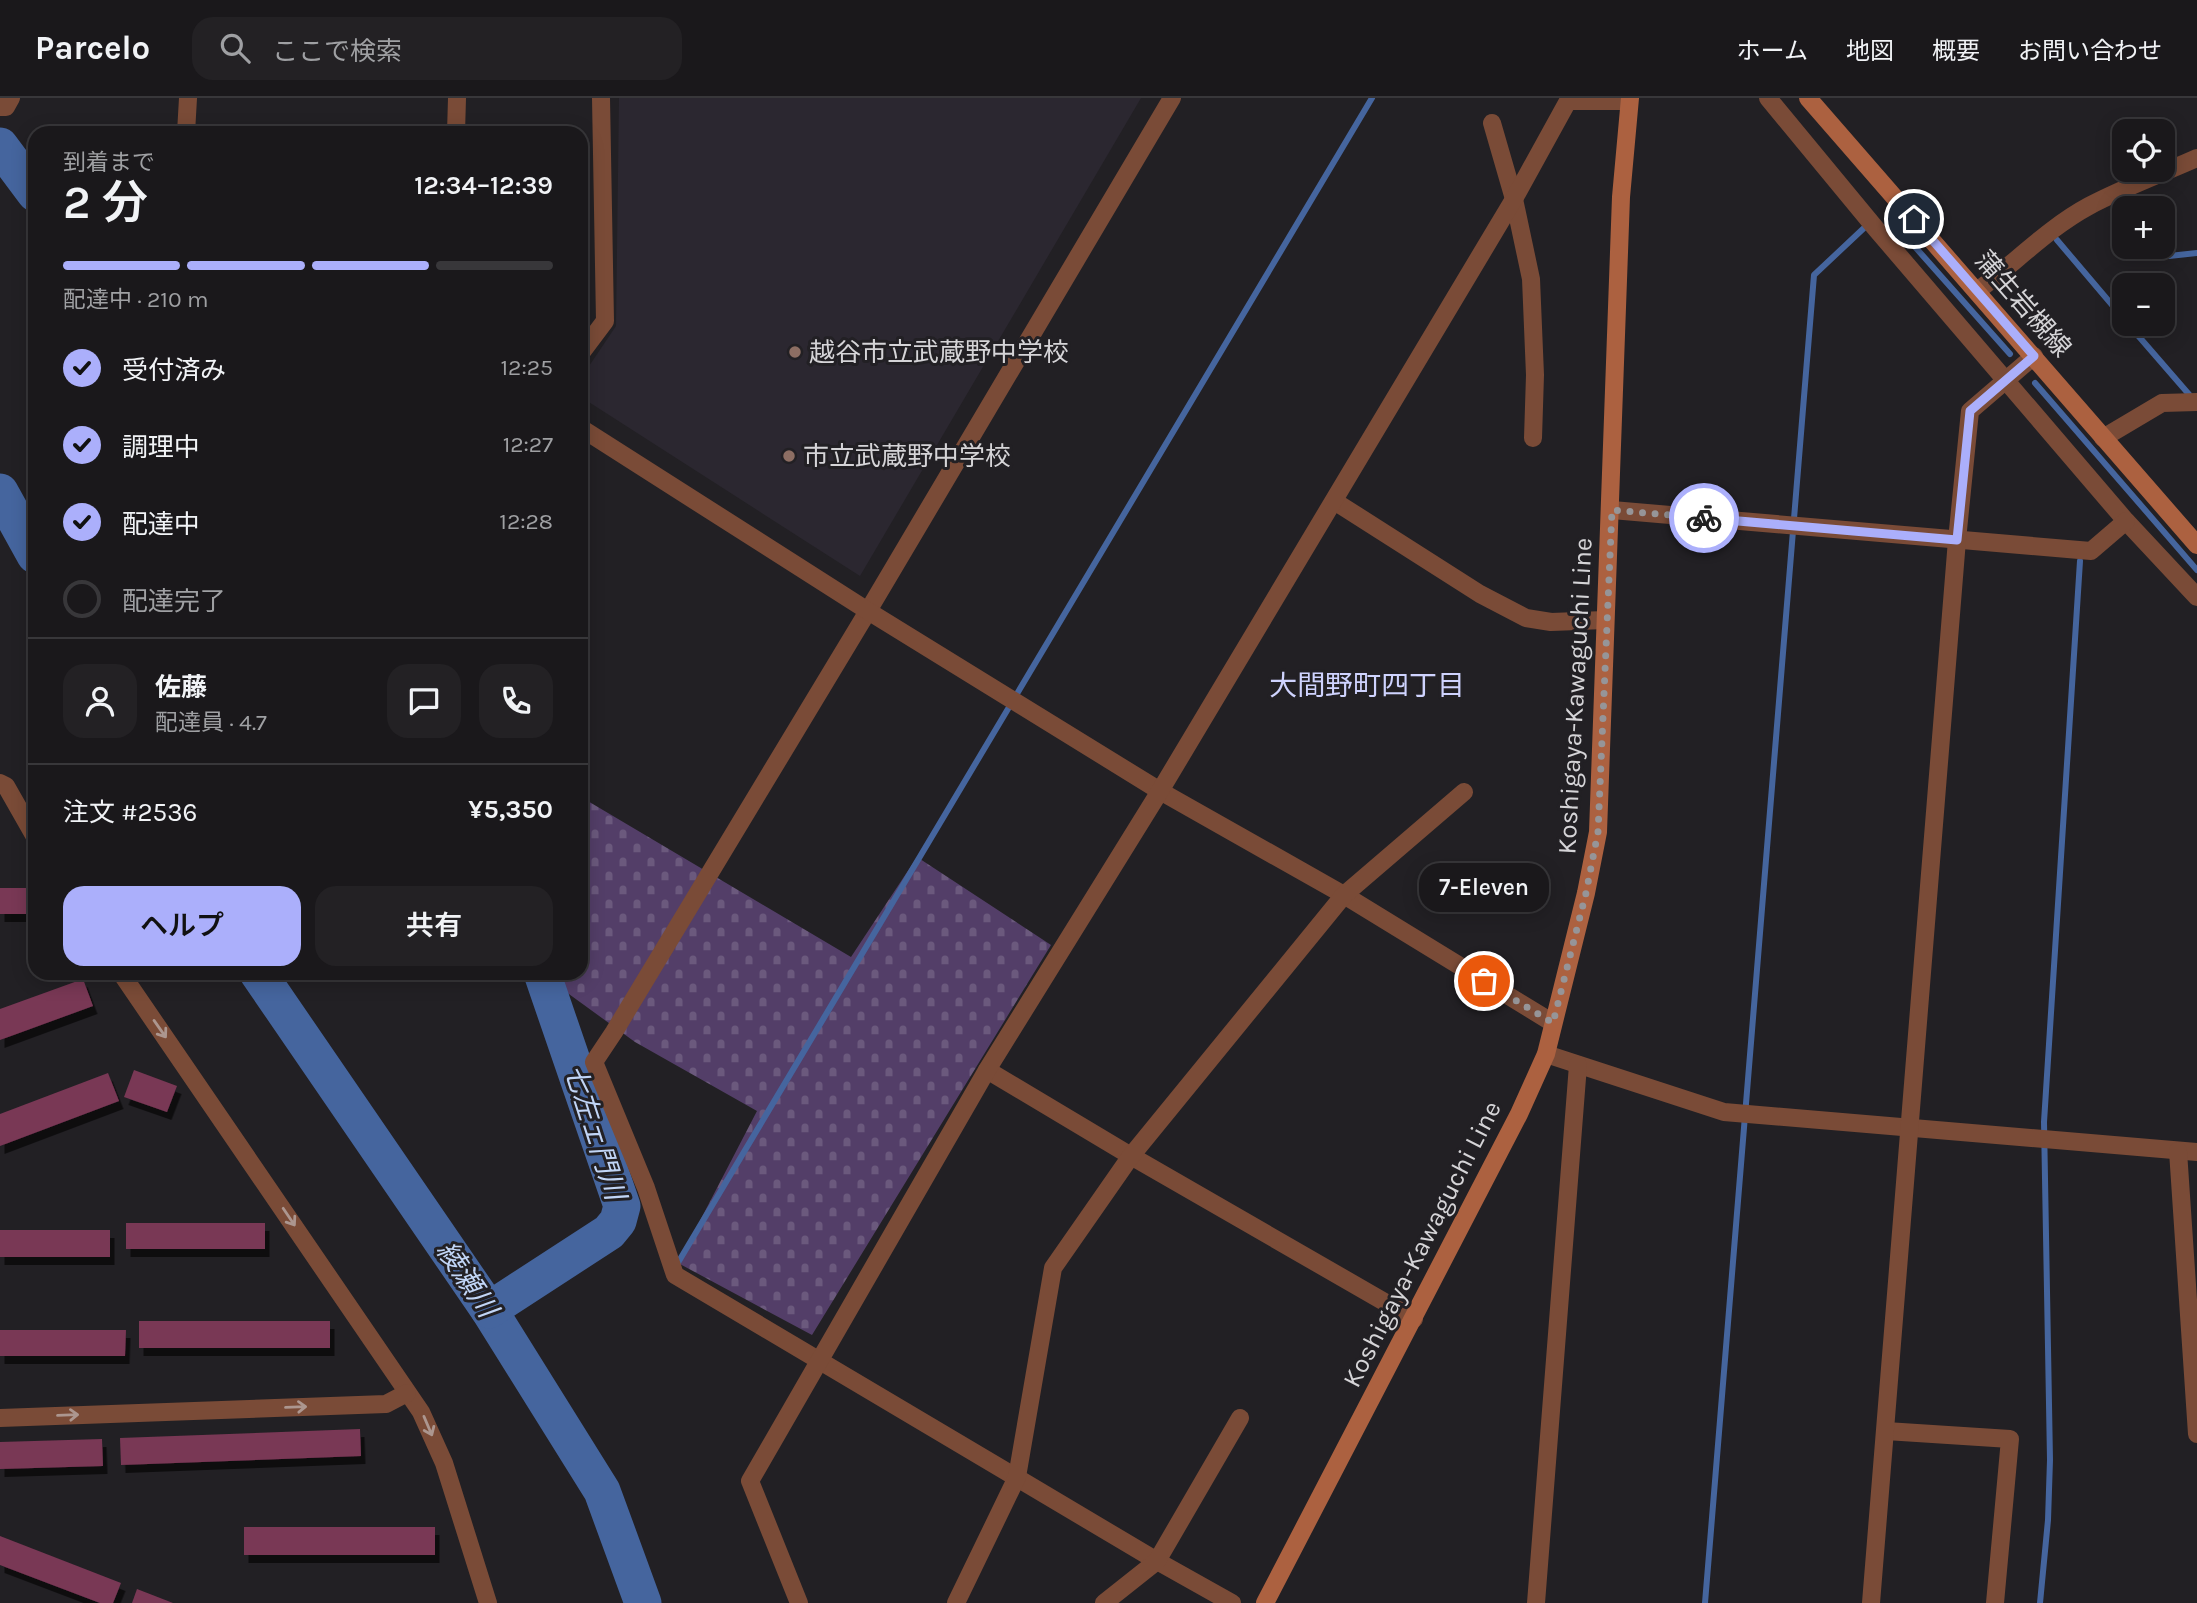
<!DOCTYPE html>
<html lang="ja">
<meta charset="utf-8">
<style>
body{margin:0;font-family:Karla,"Noto Sans JP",sans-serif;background:#232124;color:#f1f3f6;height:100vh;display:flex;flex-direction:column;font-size:26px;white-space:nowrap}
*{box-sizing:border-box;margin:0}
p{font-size:23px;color:#9fa0a3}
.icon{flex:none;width:38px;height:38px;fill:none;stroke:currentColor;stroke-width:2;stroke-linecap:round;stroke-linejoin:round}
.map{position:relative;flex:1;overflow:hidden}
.details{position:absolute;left:28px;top:28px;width:560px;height:854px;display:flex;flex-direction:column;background:#1a181b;border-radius:21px;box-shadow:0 4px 18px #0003,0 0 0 2px #38373a}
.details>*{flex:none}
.controls{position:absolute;left:2112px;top:21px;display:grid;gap:14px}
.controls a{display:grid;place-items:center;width:63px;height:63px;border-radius:14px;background:#1a181b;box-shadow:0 4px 18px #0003,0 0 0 2px #38373a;font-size:35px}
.pin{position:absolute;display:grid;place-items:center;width:60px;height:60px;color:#fff;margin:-30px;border:4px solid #fff;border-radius:50%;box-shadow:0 2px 7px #0007}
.courier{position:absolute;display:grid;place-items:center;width:70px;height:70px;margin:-35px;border:5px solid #abaffb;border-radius:50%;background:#fff;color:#222;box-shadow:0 2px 9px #0007}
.bubble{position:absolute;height:49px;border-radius:21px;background:#1a181b;box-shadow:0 4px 18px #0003,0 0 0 2px #38373a;font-size:23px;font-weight:600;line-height:49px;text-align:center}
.headline em{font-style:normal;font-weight:600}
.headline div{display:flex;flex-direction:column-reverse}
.headline{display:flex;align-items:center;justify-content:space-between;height:119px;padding:0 35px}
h1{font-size:46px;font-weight:600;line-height:52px}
.bar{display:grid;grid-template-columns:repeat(4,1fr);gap:10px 7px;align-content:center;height:84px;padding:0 35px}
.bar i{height:9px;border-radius:5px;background:#38373a}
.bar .selected{background:#abaffb}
.bar p{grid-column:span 4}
.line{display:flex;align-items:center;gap:18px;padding:0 35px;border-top:2px solid #38373a}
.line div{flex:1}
.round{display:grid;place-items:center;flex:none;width:74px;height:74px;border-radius:21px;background:#232124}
ol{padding:0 35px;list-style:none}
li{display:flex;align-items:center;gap:21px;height:77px}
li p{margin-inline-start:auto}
li .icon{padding:7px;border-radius:50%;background:#abaffb;color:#111;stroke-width:4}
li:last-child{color:#9fa0a3}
li i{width:38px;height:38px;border:4px solid #38373a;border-radius:50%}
.action{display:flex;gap:14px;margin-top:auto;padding:14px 35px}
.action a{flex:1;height:80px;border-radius:21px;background:#abaffb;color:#111;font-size:28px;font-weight:600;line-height:80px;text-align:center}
.action a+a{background:#232124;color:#f1f3f6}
header{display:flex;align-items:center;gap:42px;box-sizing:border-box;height:98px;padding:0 35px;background:#1a181b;border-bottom:2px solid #38373a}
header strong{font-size:33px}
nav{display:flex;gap:38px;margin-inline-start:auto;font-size:24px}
.search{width:490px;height:63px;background:#232124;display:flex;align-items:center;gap:18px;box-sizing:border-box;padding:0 24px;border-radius:21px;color:#9fa0a3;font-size:26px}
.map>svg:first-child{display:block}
</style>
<header>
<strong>Parcelo</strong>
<div class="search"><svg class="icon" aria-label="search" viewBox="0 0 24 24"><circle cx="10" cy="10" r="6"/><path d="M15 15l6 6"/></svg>ここで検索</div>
<nav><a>ホーム</a><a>地図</a><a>概要</a><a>お問い合わせ</a></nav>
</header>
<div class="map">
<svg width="2197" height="1505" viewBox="0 0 2197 1505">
<defs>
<pattern id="cemetery-stones" width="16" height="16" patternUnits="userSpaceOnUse" patternTransform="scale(1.75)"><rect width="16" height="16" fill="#533e68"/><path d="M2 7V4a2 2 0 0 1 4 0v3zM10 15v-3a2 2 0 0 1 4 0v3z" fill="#6b597d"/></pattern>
<filter id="shadow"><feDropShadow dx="4.5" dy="8" stdDeviation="0" flood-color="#0009"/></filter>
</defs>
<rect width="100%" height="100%" fill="#222024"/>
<path fill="#2b2730" d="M 619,0 L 1141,0 L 860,478 L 581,299 L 581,280 L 616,228 Z"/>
<path fill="url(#cemetery-stones)" d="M 581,699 L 851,859 L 917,759 L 1051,847 L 812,1237 L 678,1165 L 757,1013 L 635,944 L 562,891 L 556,875 L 581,875 Z"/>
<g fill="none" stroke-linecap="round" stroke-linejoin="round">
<g stroke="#45659e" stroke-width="6">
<path d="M 1900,132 L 2010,256"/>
<path d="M 2057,142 L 2124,221"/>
<path d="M 2169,158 L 2197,155"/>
<path d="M 2128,226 L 2193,301"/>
<path d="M 2035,285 L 2197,472"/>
<path d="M 676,1168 L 1372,0"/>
<path d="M 1705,1505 L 1814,177 L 1864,130"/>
<path d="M 2040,1505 L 2048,1422 L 2050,1362 L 2044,1024 L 2080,463"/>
</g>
<g stroke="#45659e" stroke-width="37">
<path d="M 0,48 L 35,95"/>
<path d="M 0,394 L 35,457"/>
<path d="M 258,875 L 489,1212 L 602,1393 L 643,1505"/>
<path d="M 489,1212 L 609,1134 L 618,1123 L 622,1108 L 542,875"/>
</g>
</g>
<g fill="#793755" filter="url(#shadow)">
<path d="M 0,790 L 29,790 L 28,816 L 0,816 Z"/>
<path d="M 83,881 L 93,908 L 0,942 L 0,911 Z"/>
<path d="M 134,972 L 177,988 L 167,1014 L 124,999 Z"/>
<path d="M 108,975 L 119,1003 L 0,1048 L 0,1016 Z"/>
<rect x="126" y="1125" width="139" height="26"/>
<rect x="0" y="1132" width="110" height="27"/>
<rect x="139" y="1223" width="191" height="27"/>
<path d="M 0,1232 L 126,1232 L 125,1258 L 0,1258 Z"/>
<path d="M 360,1331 L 361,1358 L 121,1367 L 120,1340 Z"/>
<path d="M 102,1341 L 103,1368 L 0,1371 L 0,1344 Z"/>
<rect x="244" y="1429" width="191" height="28"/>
<path d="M 0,1438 L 121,1485 L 113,1505 L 100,1505 L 0,1467 Z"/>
<path d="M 137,1491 L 173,1505 L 132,1505 Z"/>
</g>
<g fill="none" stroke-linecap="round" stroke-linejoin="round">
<g stroke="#7a4b37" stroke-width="18">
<path d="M 1172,0 L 868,513 L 614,934 L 594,964 L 646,1090 L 675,1177 L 1157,1463 L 1232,1505"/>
<path d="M 1768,0 L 1877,132 L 2126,423 L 2197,499"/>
<path d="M 0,9 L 6,9 L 11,0"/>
<path d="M 1492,25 L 1514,101 L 1531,181 L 1535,277 L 1533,340"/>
<path d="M 186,35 L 188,0"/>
<path d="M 456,35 L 457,0"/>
<path d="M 1977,193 C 2014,166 2048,130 2089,108 C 2123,90 2161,76 2197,60"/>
<path d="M 581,255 L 605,223 L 601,0"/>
<path d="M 581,330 L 868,513 L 1160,693 L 1344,797 L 1553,925"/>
<path d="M 2103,340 L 2162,305 L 2197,304"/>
<path d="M 1334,403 L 1480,496 L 1526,520 L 1551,524 L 1605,522"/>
<path d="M 1612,412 L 2091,453 L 2126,423"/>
<path d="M 0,685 L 6,688 L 35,739"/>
<path d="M 121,875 L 421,1314 L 444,1365 L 488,1505"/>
<path d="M 1546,956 L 1724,1014 L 2197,1054"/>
<path d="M 987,972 L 1131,1058 L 1414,1221"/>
<path d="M 0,1320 L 386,1306 L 407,1295"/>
<path d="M 1886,1333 L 2010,1341 L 1995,1505"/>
<path d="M 799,1505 L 750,1383 L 987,972 L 1160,693 L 1514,101 L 1568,3 L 1629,3"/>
<path d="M 956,1505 L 1017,1379 L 1053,1170 L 1131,1058 L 1344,797 L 1464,694"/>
<path d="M 1104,1505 L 1157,1463 L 1240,1320"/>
<path d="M 1536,1505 L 1578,967"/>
<path d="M 1871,1505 L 1957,442 L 1970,313 L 2034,258"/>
</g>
<path stroke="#7a4b37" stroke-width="18" d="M 2178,1053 L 2197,1336"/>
<g stroke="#ac6140" stroke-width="18">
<path d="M 1808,0 L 2197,447"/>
<path d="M 1265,1505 L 1519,1016 L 1546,956 L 1586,795 L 1598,734 L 1621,99 L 1630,0"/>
</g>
</g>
<defs><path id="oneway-shaft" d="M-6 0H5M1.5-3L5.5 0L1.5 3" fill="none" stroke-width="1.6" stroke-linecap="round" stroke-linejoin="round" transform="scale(1.75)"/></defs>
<g stroke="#ac968f">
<use href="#oneway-shaft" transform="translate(160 931) rotate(55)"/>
<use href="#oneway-shaft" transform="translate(289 1119) rotate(56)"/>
<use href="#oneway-shaft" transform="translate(296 1309) rotate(-2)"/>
<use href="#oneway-shaft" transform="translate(68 1317) rotate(-2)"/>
<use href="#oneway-shaft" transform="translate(428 1328) rotate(67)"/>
</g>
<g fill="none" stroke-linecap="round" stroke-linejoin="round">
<path stroke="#969598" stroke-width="7" stroke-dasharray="0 12.6" d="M 1484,883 L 1553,925 L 1586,795 L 1598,734 L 1612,412 L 1704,420"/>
<path stroke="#abaffb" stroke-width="9" d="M 1704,420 L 1957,442 L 1970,313 L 2034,258 L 1914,121"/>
</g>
<g fill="#8d6e63" stroke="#222024" stroke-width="2.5">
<circle cx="795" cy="254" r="7"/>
<circle cx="789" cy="358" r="7"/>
</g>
<g text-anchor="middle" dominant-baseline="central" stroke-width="6" stroke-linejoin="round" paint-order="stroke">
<g font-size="26" fill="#d5d4d7" stroke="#222024">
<text transform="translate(2023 206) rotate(49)">蒲生岩槻線</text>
<text transform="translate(1575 598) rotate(-87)">Koshigaya-Kawaguchi Line</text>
<text transform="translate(1422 1146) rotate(-63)">Koshigaya-Kawaguchi Line</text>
</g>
<g font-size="26" fill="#d5d4d7" stroke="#222024" text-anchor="start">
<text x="809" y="254">越谷市立武蔵野中学校</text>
<text x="803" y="358">市立武蔵野中学校</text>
</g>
<g font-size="28" fill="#cfd3fe" stroke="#222024">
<text x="1367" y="587">大間野町四丁目</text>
</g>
<g font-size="28" font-style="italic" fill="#c1d5f6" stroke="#222024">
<text transform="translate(595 1034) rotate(72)">七左ェ門川</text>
<text transform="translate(467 1181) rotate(56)">綾瀬川</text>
</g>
</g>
</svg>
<div class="controls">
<a><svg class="icon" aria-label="locate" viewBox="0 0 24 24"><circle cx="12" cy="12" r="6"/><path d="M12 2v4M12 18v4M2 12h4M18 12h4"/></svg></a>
<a>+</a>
<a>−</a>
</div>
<div class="pin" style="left:1484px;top:883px;background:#ea580c"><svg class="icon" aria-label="bag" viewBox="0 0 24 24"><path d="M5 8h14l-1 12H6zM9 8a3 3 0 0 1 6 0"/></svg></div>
<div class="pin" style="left:1914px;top:121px;background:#1f2937"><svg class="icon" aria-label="home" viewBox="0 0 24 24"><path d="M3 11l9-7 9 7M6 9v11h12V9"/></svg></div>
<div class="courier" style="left:1704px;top:420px"><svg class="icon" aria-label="bike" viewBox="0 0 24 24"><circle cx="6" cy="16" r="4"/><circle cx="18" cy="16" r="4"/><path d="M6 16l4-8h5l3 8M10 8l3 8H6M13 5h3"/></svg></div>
<div class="bubble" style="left:1419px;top:765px;width:130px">7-Eleven</div>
<section class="details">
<div class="headline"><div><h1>2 分</h1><p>到着まで</p></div><em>12:34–12:39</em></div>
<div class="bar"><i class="selected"></i><i class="selected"></i><i class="selected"></i><i></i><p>配達中 · 210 m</p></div>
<ol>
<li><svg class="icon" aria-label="check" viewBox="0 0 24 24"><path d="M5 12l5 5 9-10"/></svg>受付済み<p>12:25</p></li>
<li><svg class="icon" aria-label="check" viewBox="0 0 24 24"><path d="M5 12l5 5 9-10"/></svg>調理中<p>12:27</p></li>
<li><svg class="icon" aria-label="check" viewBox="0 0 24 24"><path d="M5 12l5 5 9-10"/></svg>配達中<p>12:28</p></li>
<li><i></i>配達完了</li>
</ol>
<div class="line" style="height:126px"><a class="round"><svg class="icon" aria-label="person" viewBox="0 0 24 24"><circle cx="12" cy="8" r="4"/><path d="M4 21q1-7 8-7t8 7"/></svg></a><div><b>佐藤</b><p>配達員 · 4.7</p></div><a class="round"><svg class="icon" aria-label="chat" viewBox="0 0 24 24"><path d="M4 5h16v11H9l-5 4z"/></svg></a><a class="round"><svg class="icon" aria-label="phone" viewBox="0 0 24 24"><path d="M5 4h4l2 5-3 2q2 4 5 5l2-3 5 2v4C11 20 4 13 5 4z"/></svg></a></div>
<div class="line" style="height:91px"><div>注文 #2536</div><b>¥5,350</b></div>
<div class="action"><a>ヘルプ</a><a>共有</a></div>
</section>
</div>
